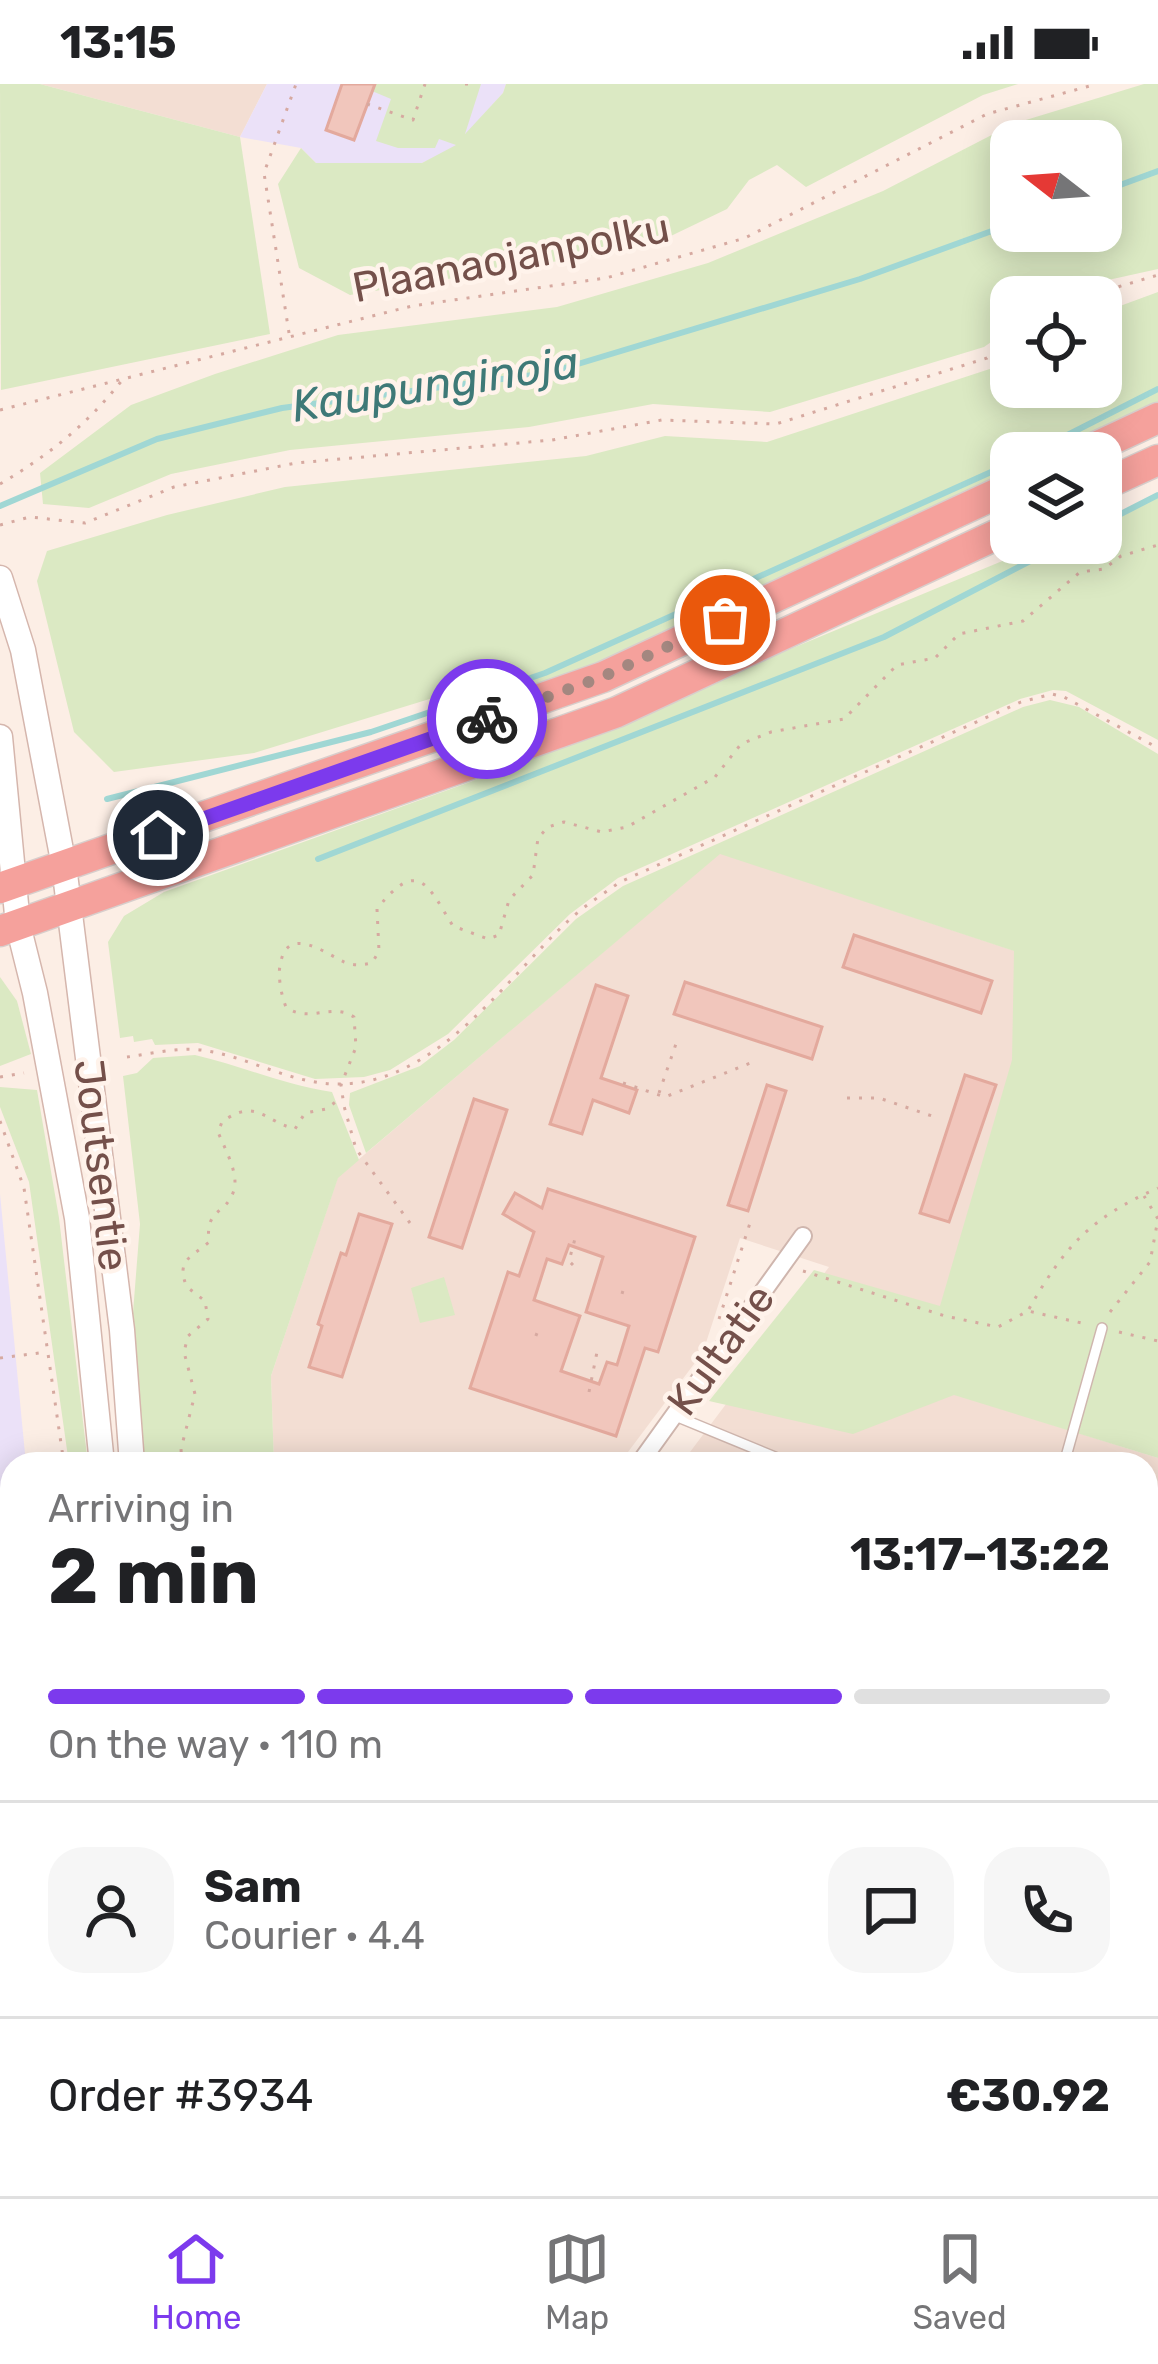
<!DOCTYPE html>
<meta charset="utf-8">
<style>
body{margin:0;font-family:Rubik,sans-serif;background:#f6f6f6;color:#202124;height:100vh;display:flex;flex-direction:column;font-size:45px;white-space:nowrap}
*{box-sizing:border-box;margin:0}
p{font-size:39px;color:#757577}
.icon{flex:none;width:66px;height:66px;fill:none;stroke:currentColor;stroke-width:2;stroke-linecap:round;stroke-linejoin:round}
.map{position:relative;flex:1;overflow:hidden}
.drawer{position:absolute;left:0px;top:1368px;width:1158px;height:744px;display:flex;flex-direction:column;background:#fff;border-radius:36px 36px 0 0;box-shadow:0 6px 30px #0003}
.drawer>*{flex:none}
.needle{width:78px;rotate:287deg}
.fabs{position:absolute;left:990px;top:36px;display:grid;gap:24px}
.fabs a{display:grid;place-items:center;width:132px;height:132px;border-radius:24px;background:#fff;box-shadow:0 6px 30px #0003;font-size:60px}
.pin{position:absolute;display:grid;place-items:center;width:102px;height:102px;color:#fff;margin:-51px;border:6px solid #fff;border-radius:50%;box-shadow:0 3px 12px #0007}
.courier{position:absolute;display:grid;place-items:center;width:120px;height:120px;margin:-60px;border:9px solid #7c3aed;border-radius:50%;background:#fff;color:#222;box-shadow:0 3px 15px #0007}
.head em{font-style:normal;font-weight:700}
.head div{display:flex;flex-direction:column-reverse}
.head{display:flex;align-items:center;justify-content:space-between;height:204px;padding:0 48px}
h1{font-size:78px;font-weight:700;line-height:90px}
.bar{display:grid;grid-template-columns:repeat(4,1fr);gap:18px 12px;align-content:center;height:144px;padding:0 48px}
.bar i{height:15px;border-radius:9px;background:#e0e0e0}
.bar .current{background:#7c3aed}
.bar p{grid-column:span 4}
.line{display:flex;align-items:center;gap:30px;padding:0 48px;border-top:3px solid #e0e0e0}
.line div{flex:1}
.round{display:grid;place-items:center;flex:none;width:126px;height:126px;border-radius:36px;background:#f6f6f6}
.status{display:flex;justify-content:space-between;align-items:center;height:84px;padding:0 60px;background:#fff;direction:ltr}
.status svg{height:33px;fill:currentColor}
.tabs{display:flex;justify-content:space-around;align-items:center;height:168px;border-top:3px solid #e0e0e0;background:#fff;font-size:33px;color:#757577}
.tabs a{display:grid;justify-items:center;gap:6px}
.tabs .current{color:#7c3aed}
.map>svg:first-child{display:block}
</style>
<div class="status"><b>13:15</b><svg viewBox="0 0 49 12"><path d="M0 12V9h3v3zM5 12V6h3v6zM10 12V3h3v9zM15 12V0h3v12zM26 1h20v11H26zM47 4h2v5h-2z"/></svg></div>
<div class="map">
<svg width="1158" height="2112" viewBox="0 0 1158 2112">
<rect width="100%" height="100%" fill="#fceee5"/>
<g fill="#f3ded3">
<path d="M 40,0 L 267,0 L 240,53 Z"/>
<path d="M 720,769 L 1075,887 L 954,1310 L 1158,1374 L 1158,1655 L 1146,1655 L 1146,1380 L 681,1380 L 829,1183 L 740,1154 L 703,1268 L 619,1380 L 274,1380 L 271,1292 L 338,1093 Z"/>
<path d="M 1158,1984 L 1158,2112 L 1116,2112 L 1120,2100 L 1146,2100 L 1146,2020 Z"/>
</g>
<g fill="#ebe1f8">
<path d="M 267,0 L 506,0 L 503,9 L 453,65 L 422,79 L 316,79 L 301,64 L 240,53 Z"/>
<path d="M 0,1110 L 26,1380 L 12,1380 L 12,1749 L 0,1784 Z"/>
</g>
<g fill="#dbe9c3" fill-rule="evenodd">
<path d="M 0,0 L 40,0 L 240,53 L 270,250 L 1,306 Z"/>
<path d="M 374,0 L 481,0 L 465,50 L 503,9 L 506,0 L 1018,0 L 983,11 L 806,103 L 777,81 L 749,96 L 727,125 L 650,162 L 350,211 L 299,184 L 278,100 L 301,64 L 316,79 L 422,79 L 456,61 L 439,55 L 435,64 L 398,64 L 376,57 L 391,15 L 372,7 Z"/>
<path d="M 1144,0 L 1158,0 L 1158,185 L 1090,200 L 1063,213 L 1011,213 L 1011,244 L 984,263 L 770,328 L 653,320 L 529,343 L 290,366 L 171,390 L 89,424 L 43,420 L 40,389 L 131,321 L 215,290 L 338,251 L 557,223 L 708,179 L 883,107 L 1013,40 ZM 1011,57 L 1101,57 L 1101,147 L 1011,147 Z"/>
<path d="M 1158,208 L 1158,326 L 1070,369 L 1011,369 L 1011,396 L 672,553 L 468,631 L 462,605 L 254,669 L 114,688 L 74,648 L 37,497 L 47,467 L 167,431 L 285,403 L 586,372 L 665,352 L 767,358 L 1011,278 L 1011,303 L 1101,303 L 1101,229 Z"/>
<path d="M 1158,413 L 1158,656 L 1066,607 L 1053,606 L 1020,615 L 618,794 L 570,830 L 448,950 L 390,986 L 364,993 L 315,995 L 198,959 L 155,961 L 152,955 L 134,958 L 133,952 L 120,954 L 108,858 L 124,832 L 164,808 L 470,698 L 1046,459 L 1101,459 L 1101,436 Z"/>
<path d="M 1050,616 L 1079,623 L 1158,670 L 1158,1374 L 954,1311 L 853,1350 L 709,1317 L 814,1186 L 940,1222 L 1012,976 L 1014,867 L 720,770 L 366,1069 L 349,1021 L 350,1009 L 420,982 L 454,956 L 576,835 L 623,802 L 1023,623 Z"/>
<path d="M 0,893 L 17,917 L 31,970 L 0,982 Z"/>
<path d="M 195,971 C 242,982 284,1001 332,1008 L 359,1076 L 338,1094 L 271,1292 L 274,1380 L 145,1380 L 132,1241 L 140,1140 L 123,992 L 137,989 L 153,974 Z"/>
<path d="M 0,1003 L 37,1006 L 59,1134 L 88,1380 L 69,1380 L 29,1098 L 0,1023 Z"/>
<path d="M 444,1193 L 455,1231 L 420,1239 L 411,1204 Z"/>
<path d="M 1146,1655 L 1158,1655 L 1158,1793 L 1146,1795 Z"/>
<path d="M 386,2100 L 910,2100 L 912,2112 L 382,2112 L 381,2105 Z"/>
</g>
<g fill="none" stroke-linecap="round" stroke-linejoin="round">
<g stroke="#a0d7d4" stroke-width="6">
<path d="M 1101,108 L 1158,87"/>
<path d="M 1032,369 L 1158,305"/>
<path d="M 0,422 L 157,355 L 282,324 L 548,289 L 860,195 L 1011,140"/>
<path d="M 1101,440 L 1158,411"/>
<path d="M 107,715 L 371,648 L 545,589 L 1011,379"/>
<path d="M 318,775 L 884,553 L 1065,459"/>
</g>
</g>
<g fill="#f1c6bc" stroke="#e3a99d" stroke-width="3" fill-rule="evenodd">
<path d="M 342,0 L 375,0 L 354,56 L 326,46 Z"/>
<path d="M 854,851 L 992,897 L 981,929 L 843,883 Z"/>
<path d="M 685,898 L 822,943 L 812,975 L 674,930 Z"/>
<path d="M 596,901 L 628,912 L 601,994 L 637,1006 L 629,1029 L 593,1016 L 582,1050 L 550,1040 Z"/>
<path d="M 965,991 L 996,1001 L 949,1138 L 920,1129 Z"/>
<path d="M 767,1001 L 786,1007 L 748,1127 L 728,1121 Z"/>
<path d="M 474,1015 L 507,1026 L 462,1164 L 429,1153 Z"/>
<path d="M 548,1105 L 695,1153 L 658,1268 L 645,1264 L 616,1352 L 470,1304 L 508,1188 L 519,1192 L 534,1148 L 503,1130 L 515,1109 L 542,1124 ZM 569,1161 L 603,1173 L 586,1228 L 629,1242 L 617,1281 L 607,1278 L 599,1300 L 561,1287 L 580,1232 L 534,1216 L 547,1175 L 562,1180 Z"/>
<path d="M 359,1130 L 392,1140 L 342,1293 L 309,1283 L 322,1242 L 318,1240 L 341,1169 L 346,1171 Z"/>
</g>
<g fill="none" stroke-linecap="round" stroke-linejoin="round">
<g stroke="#cfb6ae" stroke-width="12">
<g id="lane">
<path d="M 673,1331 L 792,1380"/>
<path d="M 1067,1369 L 1102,1244"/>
<path d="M 0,1743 L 12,1713"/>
<path d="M 1146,1876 L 1158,1918"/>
<path d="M 1146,2063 L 1158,2028"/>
<path d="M 1131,2112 L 1134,2100"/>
</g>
</g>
<g stroke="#cfb6ae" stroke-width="20">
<g id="street">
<path d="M 639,1380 L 803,1152"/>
<path d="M 0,1939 L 12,1945"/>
</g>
</g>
<g stroke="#d5b6ad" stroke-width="27">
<g id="secondary">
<path d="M 0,494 L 23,566 L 64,782 L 122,1246 L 132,1380"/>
<path d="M 0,653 L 18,841 L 35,909 L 77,1134 L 102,1380"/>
<path d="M 1146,1853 L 1158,1850"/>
<path d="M 108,2112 L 109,2100"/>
<path d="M 135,2112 L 137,2100"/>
<path d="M 341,2112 L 341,2100"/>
</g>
</g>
<g stroke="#d8cecc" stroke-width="33">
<g id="highway">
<path d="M 1083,369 L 1158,334"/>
<path d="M 1101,402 L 1158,376"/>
<path d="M 0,804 L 603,593 L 1011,403"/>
<path d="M 0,847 L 617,628 L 1011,444"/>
</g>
</g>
<g stroke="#d6a9a0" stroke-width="3" stroke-dasharray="3 9" stroke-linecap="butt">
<path d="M 465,0 L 474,0"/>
<path d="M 367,20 L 413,36 L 425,0"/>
<path d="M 1084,213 L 1158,191"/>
<path d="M 289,249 L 264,89 L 296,0"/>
<path d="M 0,326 L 412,222 L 606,194 L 745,154 L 987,30 L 1097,0"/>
<path d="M 0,400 C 49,371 88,340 123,295"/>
<path d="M 0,441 L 30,433 L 85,439 L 174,403 L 296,379 L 552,356 L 662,336 L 776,340 L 987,274 L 1011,254"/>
<path d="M 127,973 C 151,970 177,963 201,966 C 249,972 293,1002 343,1000 C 439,997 505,896 568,837 C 584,822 603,810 620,798 L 1021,618 L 1052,610 L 1064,613 L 1158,664"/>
<path d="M 0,993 L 24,989"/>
<path d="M 623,999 L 665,1013 L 753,978"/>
<path d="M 659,1009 L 678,954"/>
<path d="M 847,1014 L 879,1014 L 935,1033"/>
<path d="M 0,1037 L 24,1104 L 64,1380"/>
<path d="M 410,1139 L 356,1065 L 344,1022 L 341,1001 L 356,963 L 354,933 C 332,918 309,940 286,923 C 281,911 277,889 281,877 C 289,841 327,870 344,878 C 354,882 362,881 372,879 L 379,867 L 377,825 C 419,771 429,804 453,842 L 488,855 L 499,851 L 509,816 L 533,791 L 538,754 L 548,743 L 564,738 L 602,748 L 627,743 L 715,693 L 741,660 L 771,648 L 844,635 L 897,581 L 935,574 L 959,550 L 1023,537 L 1080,488 L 1104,485 L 1121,472 L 1158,461"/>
<path d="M 573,1181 L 569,1177 L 576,1151"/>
<path d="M 803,1187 L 945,1232 L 998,1243 L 1028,1227 L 1086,1240"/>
<path d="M 621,1208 L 628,1210"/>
<path d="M 1029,1225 C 1065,1162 1090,1134 1158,1104"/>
<path d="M 1110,1228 L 1150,1178 L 1158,1135 L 1144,1112"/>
<path d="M 719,1235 L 751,1136"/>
<path d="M 1119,1248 L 1158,1257"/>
<path d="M 535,1250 L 543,1253"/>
<path d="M 0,1274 L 47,1268"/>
<path d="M 589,1308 L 597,1268"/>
<path d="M 182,1380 L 181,1365 L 195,1310 L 184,1268 L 188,1252 L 208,1235 L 205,1217 L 187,1203 C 175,1176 192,1173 209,1158 C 205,1123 226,1132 234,1106 C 239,1089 224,1063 218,1048 L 222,1038 C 256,1013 264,1037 295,1045 L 305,1029 L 326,1025 L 341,1014"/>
<path d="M 1146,1459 L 1158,1463"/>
<path d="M 1146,1518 L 1158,1518"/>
<path d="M 1146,1535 L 1158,1539"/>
<path d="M 1146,1814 L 1158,1811"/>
<path d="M 0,1891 L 12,1895"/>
<path d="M 0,1977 L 12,1983"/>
<path d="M 0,1987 L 12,2001"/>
<path d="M 0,2044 L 12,2040"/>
<path d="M 61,2100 L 66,2112"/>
<path d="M 265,2100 L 293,2108 L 317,2108"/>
<path d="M 858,2100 L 873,2112"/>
<path d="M 925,2100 L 928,2112"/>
<path d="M 362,2103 L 377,2100"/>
<path d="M 81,2112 L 82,2100"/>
<path d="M 169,2112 L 170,2100"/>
</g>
<use href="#lane" stroke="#fff" stroke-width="9"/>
<use href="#street" stroke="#fff" stroke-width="16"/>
<use href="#secondary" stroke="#fff" stroke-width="24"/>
<use href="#highway" stroke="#f5a19c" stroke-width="30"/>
</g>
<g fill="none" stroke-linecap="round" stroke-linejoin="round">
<path stroke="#a48780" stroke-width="12" stroke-dasharray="0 21.6" d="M 487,635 L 602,593 L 725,536"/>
<path stroke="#7c3aed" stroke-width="15" d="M 158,751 L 487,635"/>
</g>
<g text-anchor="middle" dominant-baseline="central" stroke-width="9" stroke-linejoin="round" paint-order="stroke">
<g font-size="42" fill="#74504a" stroke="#fff3eb">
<text transform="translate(511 174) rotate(-11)">Plaanaojanpolku</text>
<text transform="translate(101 1081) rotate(83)">Joutsentie</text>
<text transform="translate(721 1266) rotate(-54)">Kultatie</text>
</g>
<g font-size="45" font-style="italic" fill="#3e7977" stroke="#fff3eb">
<text transform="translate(435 300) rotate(-9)">Kaupunginoja</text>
</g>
</g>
</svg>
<div class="fabs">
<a><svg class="needle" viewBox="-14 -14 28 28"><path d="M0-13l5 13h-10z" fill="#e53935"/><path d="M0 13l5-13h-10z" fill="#757577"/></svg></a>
<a><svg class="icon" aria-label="locate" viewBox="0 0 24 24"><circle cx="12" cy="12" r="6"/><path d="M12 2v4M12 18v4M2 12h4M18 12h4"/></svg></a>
<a><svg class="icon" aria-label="layers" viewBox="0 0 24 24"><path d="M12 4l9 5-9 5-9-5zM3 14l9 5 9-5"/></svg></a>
</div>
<div class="pin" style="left:725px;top:536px;background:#ea580c"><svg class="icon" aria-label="bag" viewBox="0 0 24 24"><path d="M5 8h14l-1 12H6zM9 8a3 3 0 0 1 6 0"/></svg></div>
<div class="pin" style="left:158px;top:751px;background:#1f2937"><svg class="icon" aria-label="home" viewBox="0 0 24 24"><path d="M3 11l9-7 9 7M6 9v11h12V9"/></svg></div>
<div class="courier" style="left:487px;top:635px"><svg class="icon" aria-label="bike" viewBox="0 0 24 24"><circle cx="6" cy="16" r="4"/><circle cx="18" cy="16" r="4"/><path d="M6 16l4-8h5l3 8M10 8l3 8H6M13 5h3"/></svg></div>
<section class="drawer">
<div class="head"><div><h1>2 min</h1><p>Arriving in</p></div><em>13:17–13:22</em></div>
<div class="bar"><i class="current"></i><i class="current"></i><i class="current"></i><i></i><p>On the way · 110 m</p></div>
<div class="line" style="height:216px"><a class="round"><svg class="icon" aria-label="person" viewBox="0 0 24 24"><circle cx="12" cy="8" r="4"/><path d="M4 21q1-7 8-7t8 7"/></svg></a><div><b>Sam</b><p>Courier · 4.4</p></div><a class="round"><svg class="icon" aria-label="chat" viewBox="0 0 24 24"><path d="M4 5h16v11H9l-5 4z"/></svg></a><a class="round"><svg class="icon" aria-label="phone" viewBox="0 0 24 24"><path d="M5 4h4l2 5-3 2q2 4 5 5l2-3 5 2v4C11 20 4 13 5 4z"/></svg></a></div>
<div class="line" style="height:156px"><div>Order #3934</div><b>€30.92</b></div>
</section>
</div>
<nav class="tabs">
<a class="current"><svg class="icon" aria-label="home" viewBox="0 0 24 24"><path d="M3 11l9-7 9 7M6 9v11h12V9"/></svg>Home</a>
<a><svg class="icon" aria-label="map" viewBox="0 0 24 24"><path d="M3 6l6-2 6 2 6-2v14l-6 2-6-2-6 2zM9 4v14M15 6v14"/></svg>Map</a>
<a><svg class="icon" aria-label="saved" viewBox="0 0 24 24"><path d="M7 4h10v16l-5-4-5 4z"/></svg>Saved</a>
</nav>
